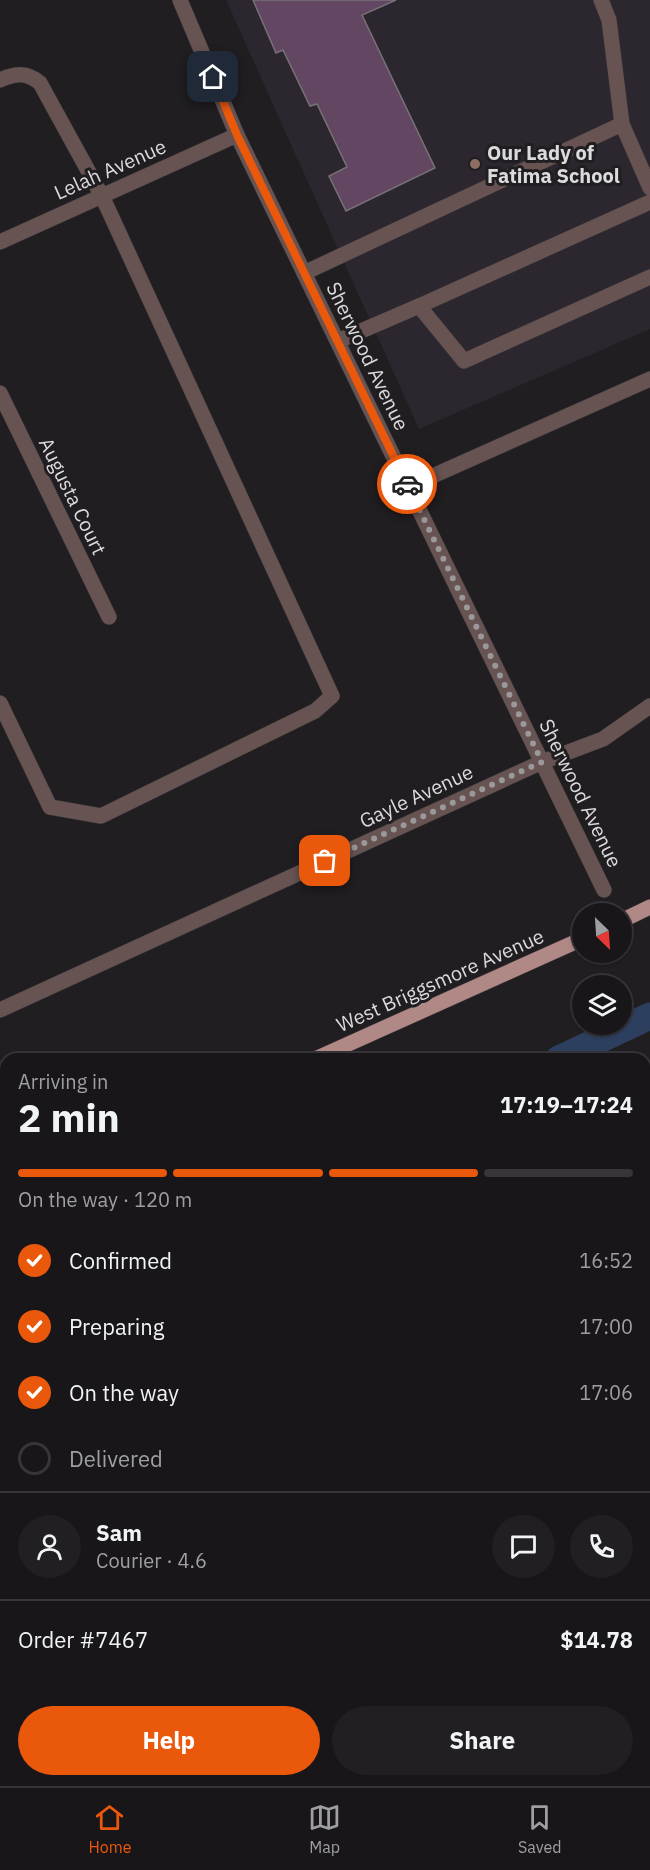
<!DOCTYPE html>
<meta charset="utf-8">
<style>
body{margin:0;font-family:"IBM Plex Sans",sans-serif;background:#221f23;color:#f1f3f6;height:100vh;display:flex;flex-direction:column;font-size:22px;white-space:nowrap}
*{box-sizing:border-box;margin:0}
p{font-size:20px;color:#9f9fa2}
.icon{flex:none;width:33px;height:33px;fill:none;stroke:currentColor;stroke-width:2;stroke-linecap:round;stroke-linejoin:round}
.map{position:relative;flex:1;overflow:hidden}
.sheet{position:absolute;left:0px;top:1053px;width:651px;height:734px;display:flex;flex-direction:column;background:#19161a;border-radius:18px 18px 0 0;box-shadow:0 2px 4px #0004,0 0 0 2px #373539}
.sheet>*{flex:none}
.needle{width:39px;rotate:155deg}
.controls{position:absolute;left:572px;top:903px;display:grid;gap:12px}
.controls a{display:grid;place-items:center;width:60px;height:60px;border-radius:50%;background:#19161a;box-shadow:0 2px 4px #0004,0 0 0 2px #373539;font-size:30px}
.pin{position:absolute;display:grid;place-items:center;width:51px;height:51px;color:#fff;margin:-26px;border-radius:12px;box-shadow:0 3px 9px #0006}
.courier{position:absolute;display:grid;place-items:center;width:60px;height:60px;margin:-30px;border:4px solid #ea580c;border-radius:50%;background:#fff;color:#222;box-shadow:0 2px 8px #0007}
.headline em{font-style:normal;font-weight:700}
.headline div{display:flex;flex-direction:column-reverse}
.headline{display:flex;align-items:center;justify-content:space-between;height:102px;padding:0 18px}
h1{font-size:39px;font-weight:700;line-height:45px}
.bar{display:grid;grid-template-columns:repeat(4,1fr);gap:9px 6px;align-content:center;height:72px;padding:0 18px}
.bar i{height:8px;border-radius:4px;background:#373539}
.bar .active{background:#ea580c}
.bar p{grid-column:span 4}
.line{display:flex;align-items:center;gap:15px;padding:0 18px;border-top:2px solid #373539}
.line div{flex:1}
.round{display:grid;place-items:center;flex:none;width:63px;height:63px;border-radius:32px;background:#221f23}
ol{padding:0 18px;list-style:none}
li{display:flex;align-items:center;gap:18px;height:66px}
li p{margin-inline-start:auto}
li .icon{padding:6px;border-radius:50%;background:#ea580c;color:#fff;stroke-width:4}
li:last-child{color:#9f9fa2}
li i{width:33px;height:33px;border:3px solid #373539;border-radius:50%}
.action{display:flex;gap:12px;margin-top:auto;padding:12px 18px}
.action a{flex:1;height:69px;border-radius:36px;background:#ea580c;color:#fff;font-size:24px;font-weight:700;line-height:69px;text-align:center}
.action a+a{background:#221f23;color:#f1f3f6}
.dock{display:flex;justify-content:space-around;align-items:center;height:84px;border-top:2px solid #373539;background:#19161a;font-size:16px;color:#9f9fa2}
.dock a{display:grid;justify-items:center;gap:3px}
.dock .active{color:#ea580c}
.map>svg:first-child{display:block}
</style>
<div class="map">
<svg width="650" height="1786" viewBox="0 0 650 1786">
<rect width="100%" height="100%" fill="#211e22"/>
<g fill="#2c262e">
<path d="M 226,0 L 650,0 L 650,329 L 419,429 Z"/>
<path d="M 6,1430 L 6,1780 L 182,1780 L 185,1786 L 0,1786 L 0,1433 Z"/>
</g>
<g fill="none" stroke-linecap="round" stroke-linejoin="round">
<g stroke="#2d3f5e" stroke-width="27">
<path d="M 559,1059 L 650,1016"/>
<path d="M 0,1324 L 6,1322"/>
</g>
</g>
<path fill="#634662" stroke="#777277" stroke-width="1.5" d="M 253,0 L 396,0 L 362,15 L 435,168 L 346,211 L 329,176 L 347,167 L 317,104 L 310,106 L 283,50 L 276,53 Z"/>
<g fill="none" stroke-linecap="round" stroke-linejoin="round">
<g stroke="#3b383c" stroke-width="16">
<g id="minor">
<path d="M 180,0 L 237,135 L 604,890"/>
<path d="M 601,0 L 609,20 L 622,124 L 650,188"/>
<path d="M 0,80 C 15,73 27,72 40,83 L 102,196 L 332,696 L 315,711 L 101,816 L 50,807 L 0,703"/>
<path d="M 0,242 L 237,135"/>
<path d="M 304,273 L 622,124"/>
<path d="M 419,306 L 650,202"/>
<path d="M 338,341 L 419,306 L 464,361 L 650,277"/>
<path d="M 0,393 L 109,617"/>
<path d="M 408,487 L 650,379"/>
<path d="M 0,1010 L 542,762 L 603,739 L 650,706"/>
<path d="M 645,1287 L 650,1284"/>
<path d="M 645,1484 L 650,1481"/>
<path d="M 645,1684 L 650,1682"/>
<path d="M 645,1754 L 650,1752"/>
<path d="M 193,1780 L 196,1786"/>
<path d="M 347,1780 L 350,1786"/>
<path d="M 508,1780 L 511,1786"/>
<path d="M 533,1780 L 536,1786"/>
<path d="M 572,1786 L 584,1780"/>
</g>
</g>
<g stroke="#3b383c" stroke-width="16">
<g id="major">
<path d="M 621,921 L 650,907"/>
<path d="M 315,1059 L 582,939"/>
<path d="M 645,1097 L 650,1095"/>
<path d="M 0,1207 L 6,1204"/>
<path d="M 0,1400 L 6,1397"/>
</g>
</g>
<use href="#minor" stroke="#675452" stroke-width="15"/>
<use href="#major" stroke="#b08885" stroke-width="15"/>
</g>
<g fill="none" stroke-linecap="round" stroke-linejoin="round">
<path stroke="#9a989b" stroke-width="6" stroke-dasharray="0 10.8" d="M 325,861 L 542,762 L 407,484"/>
<path stroke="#ea580c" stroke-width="8" d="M 213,77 L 237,135 L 407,484"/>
</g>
<circle fill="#8d6e63" stroke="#211e22" stroke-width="2" cx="475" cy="164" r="6"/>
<g text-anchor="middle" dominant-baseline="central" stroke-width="6" stroke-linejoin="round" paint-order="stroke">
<g font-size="20" font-weight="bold" fill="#dbdadc" stroke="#211e22" text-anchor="start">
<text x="487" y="152">Our Lady of<tspan x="487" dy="23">Fatima School</tspan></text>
</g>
<g font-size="20" fill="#dbdadc" stroke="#211e22">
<text transform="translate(110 169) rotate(-24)">Lelah Avenue</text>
<text transform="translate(368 356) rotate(64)">Sherwood Avenue</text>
<text transform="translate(73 496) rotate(64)">Augusta Court</text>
<text transform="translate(581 793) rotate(64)">Sherwood Avenue</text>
<text transform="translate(416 796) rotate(-25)">Gayle Avenue</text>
<text transform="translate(440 980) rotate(-24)">West Briggsmore Avenue</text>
</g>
</g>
</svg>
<div class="controls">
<a><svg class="needle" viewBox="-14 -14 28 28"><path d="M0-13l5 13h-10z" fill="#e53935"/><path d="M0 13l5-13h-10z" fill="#9f9fa2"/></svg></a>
<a><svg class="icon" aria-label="layers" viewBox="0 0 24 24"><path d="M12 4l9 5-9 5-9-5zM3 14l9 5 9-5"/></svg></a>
</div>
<div class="pin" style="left:325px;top:861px;background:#ea580c"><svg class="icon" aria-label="bag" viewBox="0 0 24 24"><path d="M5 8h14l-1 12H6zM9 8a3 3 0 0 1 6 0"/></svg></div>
<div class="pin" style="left:213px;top:77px;background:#1f2937"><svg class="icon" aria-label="home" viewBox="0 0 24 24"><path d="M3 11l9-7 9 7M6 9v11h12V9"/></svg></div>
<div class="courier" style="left:407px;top:484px"><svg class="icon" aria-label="car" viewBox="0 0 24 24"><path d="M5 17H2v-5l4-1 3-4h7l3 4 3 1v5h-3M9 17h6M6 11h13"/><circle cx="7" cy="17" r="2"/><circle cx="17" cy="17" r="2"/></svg></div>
<section class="sheet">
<div class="headline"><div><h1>2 min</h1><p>Arriving in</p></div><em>17:19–17:24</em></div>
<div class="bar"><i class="active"></i><i class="active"></i><i class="active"></i><i></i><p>On the way · 120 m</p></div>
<ol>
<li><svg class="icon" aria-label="check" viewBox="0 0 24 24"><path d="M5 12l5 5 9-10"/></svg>Confirmed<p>16:52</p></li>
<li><svg class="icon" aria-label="check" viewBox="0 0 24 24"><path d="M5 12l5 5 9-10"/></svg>Preparing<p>17:00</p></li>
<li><svg class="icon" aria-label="check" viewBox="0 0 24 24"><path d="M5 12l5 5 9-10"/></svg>On the way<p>17:06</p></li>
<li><i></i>Delivered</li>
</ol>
<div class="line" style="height:108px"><a class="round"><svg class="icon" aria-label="person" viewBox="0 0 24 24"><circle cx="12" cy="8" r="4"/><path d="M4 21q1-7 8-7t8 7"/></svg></a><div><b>Sam</b><p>Courier · 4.6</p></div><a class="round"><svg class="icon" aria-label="chat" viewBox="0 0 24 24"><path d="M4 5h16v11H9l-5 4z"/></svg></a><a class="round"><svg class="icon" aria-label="phone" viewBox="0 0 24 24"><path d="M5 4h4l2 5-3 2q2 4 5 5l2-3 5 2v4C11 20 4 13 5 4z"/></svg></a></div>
<div class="line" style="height:78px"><div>Order #7467</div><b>$14.78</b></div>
<div class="action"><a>Help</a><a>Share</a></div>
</section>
</div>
<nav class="dock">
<a class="active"><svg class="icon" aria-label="home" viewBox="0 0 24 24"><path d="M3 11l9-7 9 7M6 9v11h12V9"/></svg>Home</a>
<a><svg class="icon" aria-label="map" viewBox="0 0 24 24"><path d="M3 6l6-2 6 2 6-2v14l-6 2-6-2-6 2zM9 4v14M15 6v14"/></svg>Map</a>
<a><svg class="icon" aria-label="saved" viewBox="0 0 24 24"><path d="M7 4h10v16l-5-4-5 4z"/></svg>Saved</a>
</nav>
